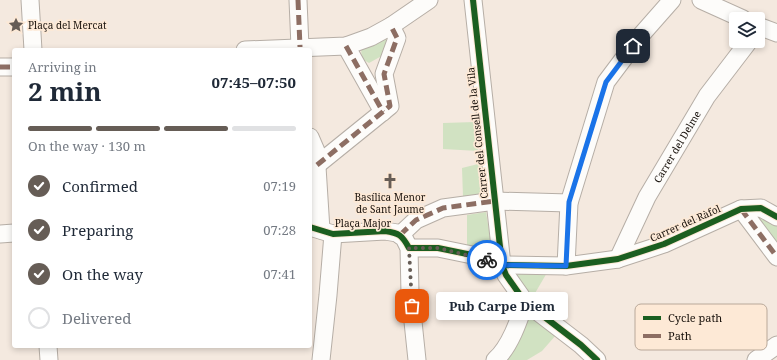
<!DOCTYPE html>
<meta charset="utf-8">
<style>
body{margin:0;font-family:"Noto Serif",serif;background:#f2f2f3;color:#1f2937;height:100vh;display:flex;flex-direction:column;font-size:15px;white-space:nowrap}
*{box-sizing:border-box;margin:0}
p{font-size:13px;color:#747a83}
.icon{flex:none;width:22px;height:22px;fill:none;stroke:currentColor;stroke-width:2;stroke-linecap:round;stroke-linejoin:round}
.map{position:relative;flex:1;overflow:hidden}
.sheet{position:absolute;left:12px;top:48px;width:300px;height:300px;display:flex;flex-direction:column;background:#fff;border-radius:4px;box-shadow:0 2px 6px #0003}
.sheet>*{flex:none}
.fabs{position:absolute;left:729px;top:12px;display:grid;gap:8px}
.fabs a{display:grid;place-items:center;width:36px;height:36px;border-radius:4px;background:#fff;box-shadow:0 2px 6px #0003;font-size:20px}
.pin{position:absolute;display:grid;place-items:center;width:34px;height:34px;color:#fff;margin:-17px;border-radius:8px;box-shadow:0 2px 6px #0006}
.courier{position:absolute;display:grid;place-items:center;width:40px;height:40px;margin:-20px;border:3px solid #1a73e8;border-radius:50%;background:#fff;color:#222;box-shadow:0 1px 5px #0007}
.bubble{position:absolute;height:28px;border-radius:4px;background:#fff;box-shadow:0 2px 6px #0003;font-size:13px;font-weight:700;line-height:28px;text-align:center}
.head em{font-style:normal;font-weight:700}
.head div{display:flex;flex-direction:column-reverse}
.head{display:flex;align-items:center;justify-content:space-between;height:68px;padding:0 16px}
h1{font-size:26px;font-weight:700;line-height:30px}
.bar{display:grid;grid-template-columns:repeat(4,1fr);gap:6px 4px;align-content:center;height:48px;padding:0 16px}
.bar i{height:5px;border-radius:3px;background:#e0e1e3}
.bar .selected{background:#665d56}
.bar p{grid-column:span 4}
ol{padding:0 16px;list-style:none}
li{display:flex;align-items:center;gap:12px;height:44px}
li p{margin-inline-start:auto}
li .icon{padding:4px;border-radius:50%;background:#665d56;color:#fff;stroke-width:4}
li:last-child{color:#747a83}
li i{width:22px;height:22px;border:2px solid #e0e1e3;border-radius:50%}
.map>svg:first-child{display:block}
</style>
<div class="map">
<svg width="777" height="360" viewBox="0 0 777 360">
<rect width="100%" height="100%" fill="#f4e9df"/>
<g fill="#d1e2c2">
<path d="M 386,37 L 387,53 L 369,63 L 362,59 L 361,49 Z"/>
<path d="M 475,122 L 478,151 L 443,149 L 443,123 Z"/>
<path d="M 482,163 L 488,196 L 463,197 L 462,168 Z"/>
<path d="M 486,212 L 492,249 L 486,254 L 467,252 L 467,215 Z"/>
<path d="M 760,213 L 777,222 L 777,250 L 749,216 Z"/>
<path d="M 514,271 L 548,271 L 531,300 Z"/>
<path d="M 527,314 L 556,335 L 542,351 L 527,360 L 505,360 Z"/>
</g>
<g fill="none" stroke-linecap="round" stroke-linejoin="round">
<g stroke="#b6aea6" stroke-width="19">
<g id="minor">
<path d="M 30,0 L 33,50"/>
<path d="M 298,0 L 300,47"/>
<path d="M 473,0 L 502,265 L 506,275 L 525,302 L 581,345 L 597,360"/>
<path d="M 701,0 L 743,19"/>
<path d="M 758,26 L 777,33"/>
<path d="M 346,46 L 383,112"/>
<path d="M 245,50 L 346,46 L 371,37 L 391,26 L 429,0"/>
<path d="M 0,67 L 14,67"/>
<path d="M 310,137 L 316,151 L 321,230"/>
<path d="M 317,165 L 390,106 L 384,74 L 397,38 L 391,26"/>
<path d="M 741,209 L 777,257"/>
<path d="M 310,227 L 333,234 L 385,231 L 397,233 L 404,238 L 409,248 L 410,293 L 417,360"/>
<path d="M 0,234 L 14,233"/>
<path d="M 400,235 L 416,220 L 443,208 L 495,201 L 569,203"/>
<path d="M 409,248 L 438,248 L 472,255 L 502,265 L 566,266 L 618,259 L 664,244 L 741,209 L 761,208 L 777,217"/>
<path id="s1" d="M 618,259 L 647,197 L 707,96 L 749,41"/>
<path d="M 566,266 L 569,203 L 606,82 L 642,34 L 672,0"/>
<path d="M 48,346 L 49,360"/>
<path d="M 321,360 L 328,295 L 333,234"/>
<path d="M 495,360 C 510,347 519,320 525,302"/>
<path d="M 756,360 L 777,345"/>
</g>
</g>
<use href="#minor" stroke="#fdfcfa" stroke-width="17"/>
<g stroke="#8d6e63" stroke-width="5" stroke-dasharray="10 5" stroke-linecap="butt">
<path d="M 298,0 L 300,47"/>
<path d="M 346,46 L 383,112"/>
<path d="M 0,67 L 14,67"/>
<path d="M 317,165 L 390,106 L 384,74 L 397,38 L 391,26"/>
<path d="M 741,209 L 777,257"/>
<path d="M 400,235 L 416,220 L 443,208 L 495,201"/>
</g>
<g stroke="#fde9d6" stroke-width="8">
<g id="cycleway">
<path d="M 473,0 L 502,265 L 506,275 L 525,302 L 581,345 L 597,360"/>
<path d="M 310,227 L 333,234 L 385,231 C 399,233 402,235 409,248 L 438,248 L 472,255 L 502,265 L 566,266 L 618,259 L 664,244 L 741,209 L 761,208 L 777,217"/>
</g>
</g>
<use href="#cycleway" stroke="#1b5e20" stroke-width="6"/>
</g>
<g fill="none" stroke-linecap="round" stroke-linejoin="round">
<path stroke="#665d56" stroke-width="4" stroke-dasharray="0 7.2" d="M 412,306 L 409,248 L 438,248 L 487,260"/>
<path stroke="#1a73e8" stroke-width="5" d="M 487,260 L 502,265 L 566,266 L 569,202 L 606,82 L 633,46"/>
</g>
<defs>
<g id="sight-bare" transform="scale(1.2)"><path d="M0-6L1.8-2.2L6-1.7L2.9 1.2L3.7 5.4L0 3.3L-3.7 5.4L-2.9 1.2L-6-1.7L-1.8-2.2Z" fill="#665d56" stroke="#fde9d6" stroke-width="2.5" paint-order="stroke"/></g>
<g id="church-bare" transform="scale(1.2)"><path d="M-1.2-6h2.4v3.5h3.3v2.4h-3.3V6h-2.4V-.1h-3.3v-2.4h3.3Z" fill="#665d56" stroke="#fde9d6" stroke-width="2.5" paint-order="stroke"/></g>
</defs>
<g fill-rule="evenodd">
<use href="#sight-bare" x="16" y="25"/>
<use href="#church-bare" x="390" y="181"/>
</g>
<g text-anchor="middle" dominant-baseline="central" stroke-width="3.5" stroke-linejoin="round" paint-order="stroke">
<g font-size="10" fill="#19120c" stroke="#fde9d6" text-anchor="start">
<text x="28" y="25">Plaça del Mercat</text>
<text x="390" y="197" text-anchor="middle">Basílica Menor<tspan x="390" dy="12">de Sant Jaume</tspan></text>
</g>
<g font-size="10" fill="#19120c" stroke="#fde9d6">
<text transform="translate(477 133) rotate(-96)">Carrer del Consell de la Vila</text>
<text stroke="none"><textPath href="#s1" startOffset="127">Carrer del Delme</textPath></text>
<text x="363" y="223">Plaça Major</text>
<text transform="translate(685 223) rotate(-24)">Carrer del Ràfol</text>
</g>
</g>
<rect x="635" y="304" width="132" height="46" rx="6" fill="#fde9d6" stroke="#b9a899" stroke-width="1"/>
<rect x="643" y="316" width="18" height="4" fill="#1b5e20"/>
<rect x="643" y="334" width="18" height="4" fill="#8d6e63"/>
<g font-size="11" fill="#19120c">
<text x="668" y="322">Cycle path</text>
<text x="668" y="340">Path</text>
</g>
</svg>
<div class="fabs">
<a><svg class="icon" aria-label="layers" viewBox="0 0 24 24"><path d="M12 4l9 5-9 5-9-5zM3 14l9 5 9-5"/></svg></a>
</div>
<div class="pin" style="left:412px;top:306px;background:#ea580c"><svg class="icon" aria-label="bag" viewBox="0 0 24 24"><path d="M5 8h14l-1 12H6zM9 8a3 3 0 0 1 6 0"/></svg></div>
<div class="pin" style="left:633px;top:46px;background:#1f2937"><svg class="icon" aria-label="home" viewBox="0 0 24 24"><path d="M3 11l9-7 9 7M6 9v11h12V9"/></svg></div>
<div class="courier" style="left:487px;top:260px"><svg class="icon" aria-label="bike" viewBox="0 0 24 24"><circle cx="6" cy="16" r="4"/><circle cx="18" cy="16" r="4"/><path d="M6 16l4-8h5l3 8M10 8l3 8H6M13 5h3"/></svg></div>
<div class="bubble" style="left:436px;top:292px;width:132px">Pub Carpe Diem</div>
<section class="sheet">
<div class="head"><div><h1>2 min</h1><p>Arriving in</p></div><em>07:45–07:50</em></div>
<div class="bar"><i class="selected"></i><i class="selected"></i><i class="selected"></i><i></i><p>On the way · 130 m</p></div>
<ol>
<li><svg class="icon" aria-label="check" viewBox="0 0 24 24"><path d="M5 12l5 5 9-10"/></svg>Confirmed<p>07:19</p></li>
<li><svg class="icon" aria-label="check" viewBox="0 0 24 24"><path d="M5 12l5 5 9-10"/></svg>Preparing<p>07:28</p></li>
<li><svg class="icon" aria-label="check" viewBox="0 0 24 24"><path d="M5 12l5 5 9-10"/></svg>On the way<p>07:41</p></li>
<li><i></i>Delivered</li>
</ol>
</section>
</div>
